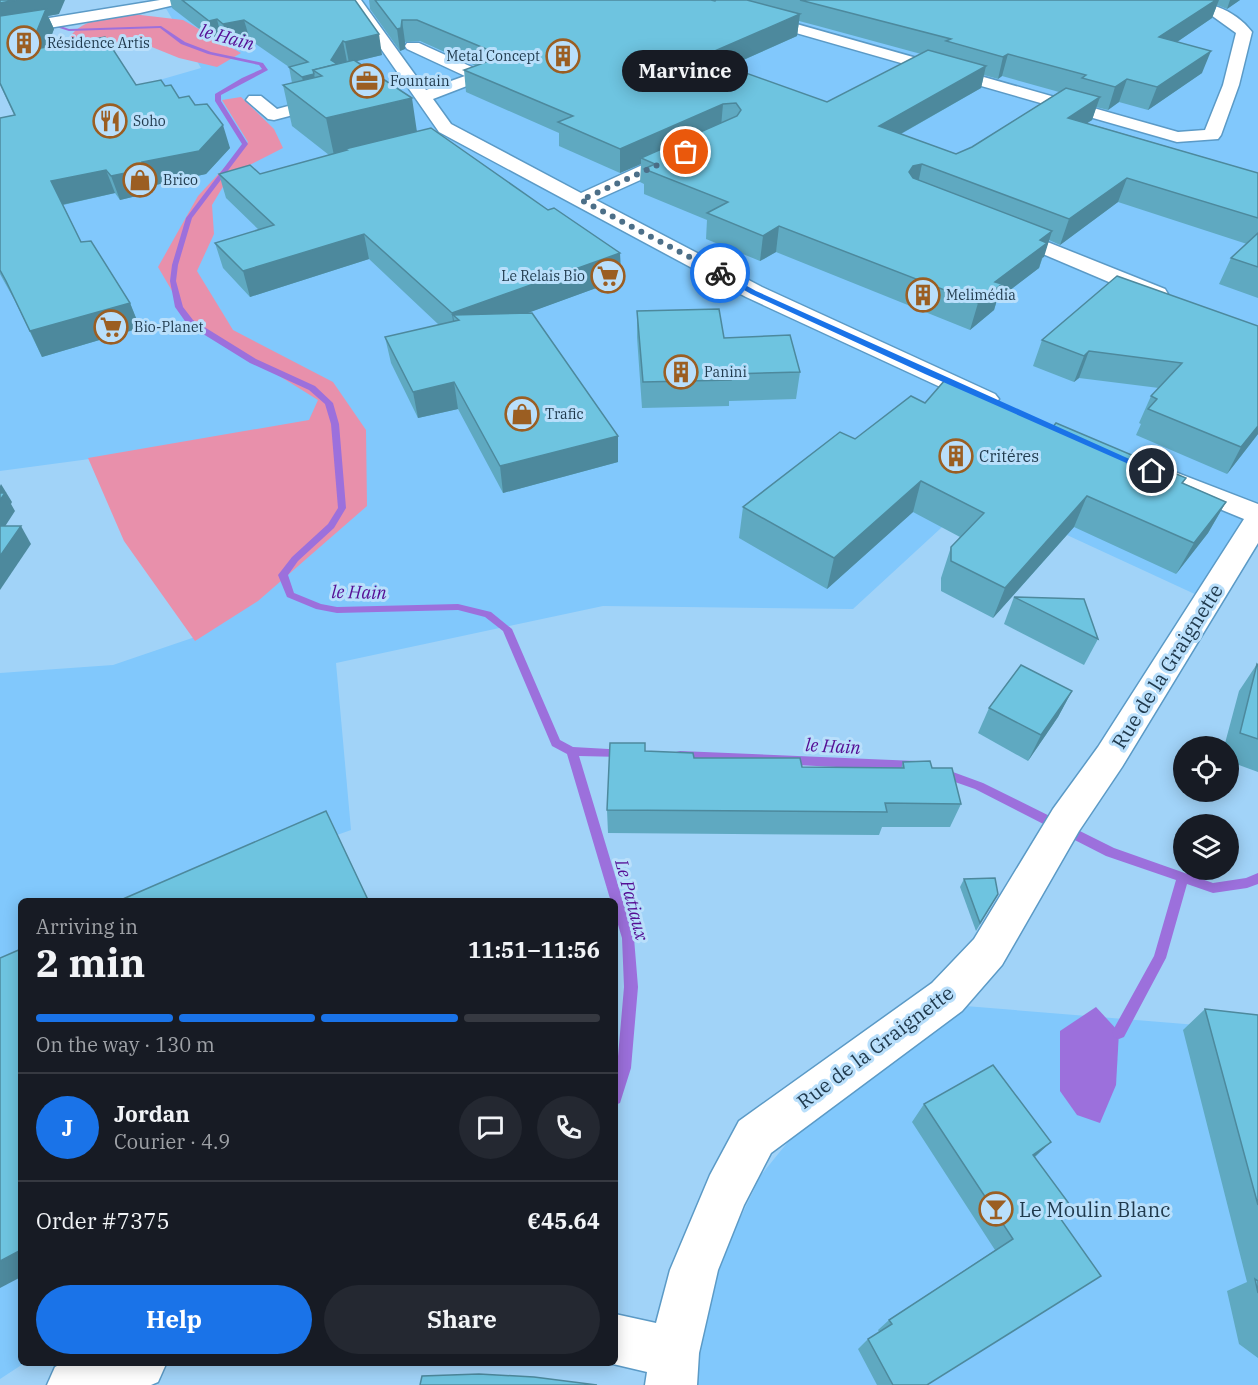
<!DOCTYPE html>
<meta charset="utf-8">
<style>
body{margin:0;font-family:"IBM Plex Serif",serif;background:#242831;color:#f1f3f6;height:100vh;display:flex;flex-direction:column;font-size:22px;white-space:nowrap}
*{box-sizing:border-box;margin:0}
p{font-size:20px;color:#9ea1a6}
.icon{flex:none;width:33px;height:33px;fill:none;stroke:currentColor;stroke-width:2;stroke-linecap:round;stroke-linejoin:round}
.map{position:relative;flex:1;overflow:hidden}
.panel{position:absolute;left:18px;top:898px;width:600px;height:468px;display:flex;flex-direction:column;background:#171b24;border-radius:9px;box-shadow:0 3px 15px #0003}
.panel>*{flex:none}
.fabs{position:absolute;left:1173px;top:736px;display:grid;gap:12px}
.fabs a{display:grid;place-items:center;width:66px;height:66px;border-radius:50%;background:#171b24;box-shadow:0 3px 15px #0003;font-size:30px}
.pin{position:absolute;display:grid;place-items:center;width:51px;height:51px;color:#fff;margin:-26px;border:3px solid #fff;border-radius:50%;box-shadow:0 2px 6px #0007}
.courier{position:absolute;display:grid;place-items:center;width:60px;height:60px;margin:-30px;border:4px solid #1a73e8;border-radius:50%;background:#fff;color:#222;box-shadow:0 2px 8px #0007}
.bubble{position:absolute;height:42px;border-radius:21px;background:#171b24;box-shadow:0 3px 15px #0003;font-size:20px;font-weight:700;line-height:42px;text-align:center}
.head em{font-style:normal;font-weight:700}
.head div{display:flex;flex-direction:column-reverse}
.head{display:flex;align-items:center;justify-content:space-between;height:102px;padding:0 18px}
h1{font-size:39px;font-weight:700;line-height:45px}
.bar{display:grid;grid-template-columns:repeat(4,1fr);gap:9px 6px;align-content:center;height:72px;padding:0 18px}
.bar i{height:8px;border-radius:4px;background:#363941}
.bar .active{background:#1a73e8}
.bar p{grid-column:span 4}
.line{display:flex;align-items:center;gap:15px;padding:0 18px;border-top:2px solid #363941}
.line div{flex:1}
.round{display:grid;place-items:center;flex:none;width:63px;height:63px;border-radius:32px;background:#242831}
.action{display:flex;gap:12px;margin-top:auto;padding:12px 18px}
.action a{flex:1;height:69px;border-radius:36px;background:#1a73e8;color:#fff;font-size:24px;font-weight:700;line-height:69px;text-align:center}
.action a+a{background:#242831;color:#f1f3f6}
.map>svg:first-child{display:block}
</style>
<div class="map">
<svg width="1258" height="1385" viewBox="0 0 1258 1385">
<rect width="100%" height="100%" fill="#a1d3f8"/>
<g fill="#81c8fc">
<path d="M 161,0 L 1258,0 L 1258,530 L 1199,596 L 978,494 L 853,609 L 603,606 L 336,663 L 351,830 L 337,835 L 369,901 L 21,902 L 21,1364 L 23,1364 L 0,1379 L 0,673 L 113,665 L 198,636 L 97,458 L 0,471 L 0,126 L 201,68 Z"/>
<path d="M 953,1005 L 1258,1030 L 1258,1385 L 686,1385 L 715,1270 L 761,1175 L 818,1105 Z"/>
</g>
<g fill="#e890ab">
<path d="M 132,14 L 183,20 L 241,53 L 217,67 L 179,58 L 137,41 L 48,48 L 66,43 C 80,17 106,19 132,14 Z"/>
<path d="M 241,97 L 274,129 L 283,148 L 230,175 L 212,205 L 214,234 L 197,271 L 233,330 L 333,382 L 366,430 L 367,506 L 258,601 L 195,641 L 124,541 L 88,458 L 309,420 L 318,400 L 189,320 L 158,267 L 198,196 L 248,142 L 222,100 Z"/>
</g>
<path fill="#9c70dc" d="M 1096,1007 L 1119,1032 L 1116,1085 L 1100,1123 L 1077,1115 L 1060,1091 L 1060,1031 Z"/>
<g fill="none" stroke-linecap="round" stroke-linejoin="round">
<g fill="#9c70dc" fill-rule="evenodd">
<path d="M 46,21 L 69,29 L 161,26 L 185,42 L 211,52 L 263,63 L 268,70 L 221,95 L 221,101 L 248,144 L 192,218 L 178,265 L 176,281 L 183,307 L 193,320 L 256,359 L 315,386 L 333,403 L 339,424 L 346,508 L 334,528 L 298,561 L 288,575 L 294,593 L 321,604 L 337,607 L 458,604 L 491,612 L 512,629 L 560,740 L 573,747 L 626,750 L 628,753 L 626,756 L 622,757 L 579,756 L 634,938 L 638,987 L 631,1068 L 620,1103 L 615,1105 L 615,1075 L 617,1068 L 624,987 L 622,938 L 615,915 L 615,902 L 611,902 L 567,754 L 552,746 L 503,631 L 485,617 L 458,610 L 337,613 L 316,609 L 287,597 L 278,575 L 292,557 L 328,524 L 338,508 L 331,424 L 325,404 L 309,390 L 250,363 L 187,324 L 175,307 L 170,281 L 172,265 L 186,218 L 242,144 L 215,101 L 215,94 L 242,78 L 262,69 L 259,65 L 208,54 L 181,44 L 160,28 L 69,31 L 44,23 Z"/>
<path d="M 680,751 L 916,761 L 920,763 L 922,766 L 920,769 L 916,771 L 680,759 L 676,758 L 674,755 L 676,752 Z"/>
<path d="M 942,768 L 983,783 L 1114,848 L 1213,883 L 1246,878 L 1258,873 L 1258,884 L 1247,888 L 1213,893 L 1187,884 L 1166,958 L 1124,1037 L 1119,1039 L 1114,1037 L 1112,1032 L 1154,956 L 1176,880 L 1106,856 L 975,789 L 938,776 L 936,773 L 938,770 Z"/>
</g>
<g stroke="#5b9ac6" stroke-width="3">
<g id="minor">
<path d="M 160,0 L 185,0 L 183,3 L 140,13 L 0,36 L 0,26 Z"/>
<path d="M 347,0 L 361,0 L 426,90 L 465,76 L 407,49 L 405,46 L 407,43 L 419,43 L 485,73 L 487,76 L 485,79 L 433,99 L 451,124 L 581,193 L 673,151 L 687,151 L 689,155 L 687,159 L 596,200 L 762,287 L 995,394 L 999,399 L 995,404 L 986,407 L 977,404 L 746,297 L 439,132 Z"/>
<path d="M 689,0 L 712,0 L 1178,132 L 1205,130 L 1223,85 L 1236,33 L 1211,15 L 1178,3 L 1176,0 C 1204,0 1234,8 1252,32 L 1239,85 L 1221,135 L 1218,139 L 1177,142 L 691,3 Z"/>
<path d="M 333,94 L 339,95 L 342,99 L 339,103 L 274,120 L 268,119 L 246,100 L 249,96 L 261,96 L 277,109 Z"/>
<path d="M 1005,225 L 1165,289 L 1168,294 L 1165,299 L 1157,301 L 1149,299 L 998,235 L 995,231 L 998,227 Z"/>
<path d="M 1154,464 L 1258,504 L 1258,543 L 1122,767 L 1079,831 L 1002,965 L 962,1011 L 771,1153 L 744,1205 L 718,1270 L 699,1353 L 697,1385 L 645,1385 L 647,1372 L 613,1364 L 615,1314 L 656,1323 L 670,1270 L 710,1175 L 739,1121 L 932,983 L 974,939 L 1053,809 L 1098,747 L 1244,519 L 1144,478 L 1140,472 L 1144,466 Z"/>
<path d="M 61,1364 L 166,1364 L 158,1382 L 151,1385 L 47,1385 L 55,1367 Z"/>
</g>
</g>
<use href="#minor" fill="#fff" fill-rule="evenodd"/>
</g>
<g fill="#5fa9c1" fill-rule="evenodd">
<path d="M 0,0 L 59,14 L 48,16 L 54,29 L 47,47 L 136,85 L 165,86 L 179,98 L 195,105 L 230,148 L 206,174 L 151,186 L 153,192 L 120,200 L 115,193 L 63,205 L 81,242 L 130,303 L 140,328 L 42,357 L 15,301 L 0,274 L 0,118 L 14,115 L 0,85 Z"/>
<path d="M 170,0 L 325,0 L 382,55 L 356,61 L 417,131 L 620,253 L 621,279 L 527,313 L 618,436 L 618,462 L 503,493 L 458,409 L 418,418 L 391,363 L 385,337 L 439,325 L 369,259 L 250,297 L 223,268 L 215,243 L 259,230 L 226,198 L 219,174 L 260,174 L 329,155 L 292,126 L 283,85 L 292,83 L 289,67 L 250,40 L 229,45 L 222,40 L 215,41 L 172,8 Z"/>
<path d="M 369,0 L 711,0 L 715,1 L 716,0 L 1240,0 L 1227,9 L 1217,5 L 1212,18 L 1177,42 L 1202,73 L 1148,110 L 1119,102 L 1108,110 L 1096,107 L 1092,120 L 1087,123 L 1258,173 L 1258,298 L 1219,284 L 1231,258 L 1247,244 L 1118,202 L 1060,245 L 1049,240 L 1039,268 L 997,300 L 994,310 L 970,330 L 776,252 L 760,261 L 706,239 L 707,220 L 644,194 L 644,184 L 640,182 L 641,164 L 620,173 L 559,146 L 559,133 L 466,92 L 464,70 L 476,66 L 420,41 L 405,42 L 405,49 L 400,51 L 370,9 ZM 799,21 L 818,26 L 921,54 L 827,102 L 728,67 L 797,36 ZM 984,75 L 998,79 L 1002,76 L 1059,92 L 972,147 L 956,154 L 901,134 L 981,88 Z"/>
<path d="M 637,311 L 724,338 L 800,372 L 796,399 L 729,401 L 729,406 L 642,408 L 637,337 Z"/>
<path d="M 1258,326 L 1258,434 L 1227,474 L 1136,435 L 1141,424 L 1139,423 L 1151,396 L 1159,388 L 1079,378 L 1074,382 L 1033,366 L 1042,340 Z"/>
<path d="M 925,403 L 1052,428 L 1186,478 L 1183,483 L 1226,502 L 1208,533 L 1176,574 L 1074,527 L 993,618 L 941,591 L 941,578 L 951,547 L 960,537 L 913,512 L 827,589 L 739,538 L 743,507 L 855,439 Z"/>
<path d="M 1014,597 L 1098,639 L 1084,665 L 1004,624 Z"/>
<path d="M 1257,664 L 1258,665 L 1258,772 L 1228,761 L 1228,747 L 1224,747 L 1239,691 Z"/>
<path d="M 1072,691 L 1058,717 L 1028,761 L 978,733 L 989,708 Z"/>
<path d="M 645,751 L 694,758 L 802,767 L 901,768 L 903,762 L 932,768 L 961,804 L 950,827 L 882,827 L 879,835 L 608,833 L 607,810 Z"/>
<path d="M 964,879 L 998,894 L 976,931 L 960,887 Z"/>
<path d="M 1205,1009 L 1258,1015 L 1258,1358 L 1239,1344 L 1227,1291 L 1247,1282 L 1183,1030 Z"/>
<path d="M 924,1104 L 1051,1142 L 1035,1157 L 1061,1219 L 927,1385 L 877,1385 L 858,1349 L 868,1339 L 879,1332 L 878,1330 L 889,1320 L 995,1250 L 912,1122 Z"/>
</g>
<g fill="#4d899d">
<path d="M 16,0 L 65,0 L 59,14 L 48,16 L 54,29 L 38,71 L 0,24 L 0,3 Z"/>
<path d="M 1216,0 L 1219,0 L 1212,18 L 1152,59 L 1159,37 Z"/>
<path d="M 1230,0 L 1240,0 L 1227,9 Z"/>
<path d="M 800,14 L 797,36 L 700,79 L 701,57 Z"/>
<path d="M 217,19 L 222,40 L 215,41 L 209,21 Z"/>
<path d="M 244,20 L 250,40 L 229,45 L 223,24 Z"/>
<path d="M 402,20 L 405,42 L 405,49 L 400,51 L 397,29 Z"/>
<path d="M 379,34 L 382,55 L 349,63 L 345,42 Z"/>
<path d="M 343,41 L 347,62 L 346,89 L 331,60 Z"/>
<path d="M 1211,51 L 1202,73 L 1148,110 L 1157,87 Z"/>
<path d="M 1008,54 L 1002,76 L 998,79 L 1003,57 Z"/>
<path d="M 986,66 L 981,88 L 874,149 L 879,126 Z"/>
<path d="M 314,74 L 319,96 L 307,99 L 302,77 Z"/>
<path d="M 1127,79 L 1119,102 L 1108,110 L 1115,87 Z"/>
<path d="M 1100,97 L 1092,120 L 1060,141 L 1068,118 Z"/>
<path d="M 412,98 L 418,139 L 347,150 L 345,149 L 347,157 L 335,160 L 326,118 Z"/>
<path d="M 723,104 L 721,127 L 641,158 L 641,164 L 620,173 L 620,149 Z"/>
<path d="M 223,125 L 230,148 L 206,174 L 151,186 L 153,192 L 120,200 L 111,176 Z"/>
<path d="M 922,164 L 917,189 L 909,172 L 913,166 Z"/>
<path d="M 106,170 L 115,193 L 61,205 L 51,181 Z"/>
<path d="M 1127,178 L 1118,202 L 1060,245 L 1069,219 Z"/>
<path d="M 779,226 L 776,252 L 760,261 L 763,236 Z"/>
<path d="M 1052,231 L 1044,257 L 1042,258 L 1039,268 L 997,300 L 994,310 L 970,330 L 978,303 L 995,282 L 1040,240 Z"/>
<path d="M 364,234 L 369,259 L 250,297 L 243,271 Z"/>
<path d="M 620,253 L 621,279 L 462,337 L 459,320 L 453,315 L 457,339 L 455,339 L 452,313 Z"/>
<path d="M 130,303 L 140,328 L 42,357 L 30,331 Z"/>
<path d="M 1089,351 L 1079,378 L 1074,382 L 1084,356 Z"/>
<path d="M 454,382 L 458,409 L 418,418 L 413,392 Z"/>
<path d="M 1258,426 L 1258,434 L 1227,474 L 1241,447 Z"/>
<path d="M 618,436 L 618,462 L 503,493 L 500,466 Z"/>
<path d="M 921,481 L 913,512 L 827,589 L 834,558 Z"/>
<path d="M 1,484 L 12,502 L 11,504 L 15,511 L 4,528 L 0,544 L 0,486 Z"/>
<path d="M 1087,496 L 1074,527 L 993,618 L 1005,588 Z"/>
<path d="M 1226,502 L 1208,533 L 1176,574 L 1194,543 Z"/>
<path d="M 21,526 L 31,544 L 0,590 L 0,556 Z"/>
<path d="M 1072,691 L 1058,717 L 1028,761 L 1041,735 Z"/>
<path d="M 1051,1142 L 1033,1158 L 1033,1155 Z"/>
<path d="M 21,1250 L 21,1277 L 0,1288 L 0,1261 Z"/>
</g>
<g fill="#6ec4e0" stroke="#4d899d" stroke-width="1.5">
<path d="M 0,0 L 16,0 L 0,3 Z"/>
<path d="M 182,0 L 355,0 L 379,34 L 345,42 L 343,41 L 331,60 L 337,64 L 313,70 L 314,74 L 302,77 L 289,67 L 308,62 L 244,20 L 223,24 L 217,19 L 209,21 Z"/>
<path d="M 375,0 L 711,0 L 715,1 L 716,0 L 747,0 L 800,14 L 701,57 L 827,102 L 928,50 L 986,66 L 879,126 L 956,154 L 972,147 L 1066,88 L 1100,97 L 1068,118 L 1258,173 L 1258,218 L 1127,178 L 1069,219 L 922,164 L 913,166 L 909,172 L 913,178 L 1052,231 L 1040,240 L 1047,243 L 995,282 L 1002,284 L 978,303 L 779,226 L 763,236 L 707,213 L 728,202 L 644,169 L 655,164 L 641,158 L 737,116 L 741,110 L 736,103 L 723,104 L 620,149 L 558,122 L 573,116 L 464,70 L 503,56 L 417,20 L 402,20 L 401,28 L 397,29 Z"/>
<path d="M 800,0 L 1216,0 L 1159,37 L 1211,51 L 1157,87 L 1127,79 L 1115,87 L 1082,78 L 1086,75 L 1008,54 L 1003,57 L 946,41 L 951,39 Z"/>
<path d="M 46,9 L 29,50 L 105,37 L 136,85 L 161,80 L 165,86 L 171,85 L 179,98 L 189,96 L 195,105 L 207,104 L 223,125 L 199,151 L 142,162 L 145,169 L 111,176 L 106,170 L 51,181 L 81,242 L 91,241 L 130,303 L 30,331 L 6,281 L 0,270 L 0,118 L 15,115 L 0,83 L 0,16 Z"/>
<path d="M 354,60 L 412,98 L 326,118 L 283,85 L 322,76 L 313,70 Z"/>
<path d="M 431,128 L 548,210 L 554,208 L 620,253 L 452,313 L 364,234 L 243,271 L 215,243 L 274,225 L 219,174 L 250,165 L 260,174 L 347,150 L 345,149 Z"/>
<path d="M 1258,233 L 1258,267 L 1231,258 Z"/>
<path d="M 1117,276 L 1258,326 L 1258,426 L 1241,447 L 1148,409 L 1157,399 L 1151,396 L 1182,363 L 1089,351 L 1084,356 L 1042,340 Z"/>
<path d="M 719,309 L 724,338 L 790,335 L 800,372 L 730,374 L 731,380 L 643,382 L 637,311 Z"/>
<path d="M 532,313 L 618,436 L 500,466 L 454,382 L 413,392 L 385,337 L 459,320 L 453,315 Z"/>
<path d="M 945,380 L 1052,428 L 1056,423 L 1186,478 L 1182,483 L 1226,502 L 1194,543 L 1087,496 L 1005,588 L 951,561 L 951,547 L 984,513 L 921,481 L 834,558 L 743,507 L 840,432 L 855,439 L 911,396 L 925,403 Z"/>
<path d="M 0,493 L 5,493 L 0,500 Z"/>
<path d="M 0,526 L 21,526 L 0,556 Z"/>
<path d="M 1014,597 L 1084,599 L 1098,639 Z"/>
<path d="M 1257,664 L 1258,665 L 1258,739 L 1240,733 Z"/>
<path d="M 1021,665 L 1072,691 L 1041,735 L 989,708 Z"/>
<path d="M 610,743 L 645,743 L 645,751 L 693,753 L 694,758 L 800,758 L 802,767 L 904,768 L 903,762 L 930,761 L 932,768 L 952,768 L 961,804 L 885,803 L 887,812 L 607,810 Z"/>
<path d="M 326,811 L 369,902 L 116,902 Z"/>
<path d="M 995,878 L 998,894 L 980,923 L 964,879 Z"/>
<path d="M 21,949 L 21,1250 L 0,1261 L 0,958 Z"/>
<path d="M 1205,1009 L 1258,1015 L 1258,1205 Z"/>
<path d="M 993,1065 L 1051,1142 L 1033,1155 L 1073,1209 L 1060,1218 L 1101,1276 L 927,1385 L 893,1385 L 868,1339 L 892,1324 L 889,1320 L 1013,1239 L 924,1104 Z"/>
<path d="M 1255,1279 L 1258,1281 L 1258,1293 Z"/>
<path d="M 479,1374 L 534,1377 L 597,1385 L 420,1385 L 422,1376 Z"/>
</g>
<path fill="#1a73e8" d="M 718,272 L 722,272 L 756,291 L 1156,471 L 1149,473 L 925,374 L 751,294 L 718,275 Z"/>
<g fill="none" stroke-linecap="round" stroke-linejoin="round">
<path stroke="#4c6f88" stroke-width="6" stroke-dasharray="0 10.8" d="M 686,152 L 581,200 L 720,273"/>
</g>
<defs>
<g id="building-ring" transform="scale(1.725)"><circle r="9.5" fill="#b9dffb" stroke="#9b5e22" stroke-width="1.5"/><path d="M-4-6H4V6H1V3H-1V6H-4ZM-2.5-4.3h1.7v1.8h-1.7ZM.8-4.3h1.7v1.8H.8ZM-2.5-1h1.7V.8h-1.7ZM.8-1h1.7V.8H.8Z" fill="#9b5e22"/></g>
<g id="office-ring" transform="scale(1.725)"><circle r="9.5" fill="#b9dffb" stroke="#9b5e22" stroke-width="1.5"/><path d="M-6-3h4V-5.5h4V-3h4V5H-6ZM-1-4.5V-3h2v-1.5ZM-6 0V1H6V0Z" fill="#9b5e22"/></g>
<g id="restaurant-ring" transform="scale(1.725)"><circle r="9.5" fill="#b9dffb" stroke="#9b5e22" stroke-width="1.5"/><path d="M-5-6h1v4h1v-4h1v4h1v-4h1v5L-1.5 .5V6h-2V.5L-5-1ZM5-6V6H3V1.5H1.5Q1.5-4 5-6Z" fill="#9b5e22"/></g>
<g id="shop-ring" transform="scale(1.725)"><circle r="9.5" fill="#b9dffb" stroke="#9b5e22" stroke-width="1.5"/><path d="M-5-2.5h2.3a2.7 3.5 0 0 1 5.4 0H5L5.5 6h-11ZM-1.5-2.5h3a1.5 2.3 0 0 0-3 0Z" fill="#9b5e22"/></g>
<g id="supermarket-ring" transform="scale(1.725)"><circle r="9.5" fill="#b9dffb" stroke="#9b5e22" stroke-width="1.5"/><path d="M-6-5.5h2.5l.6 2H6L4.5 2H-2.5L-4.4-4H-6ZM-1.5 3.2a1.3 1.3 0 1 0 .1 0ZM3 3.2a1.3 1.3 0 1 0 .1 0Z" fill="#9b5e22"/></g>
<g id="bar-ring" transform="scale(1.725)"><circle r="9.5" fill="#b9dffb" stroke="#9b5e22" stroke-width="1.5"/><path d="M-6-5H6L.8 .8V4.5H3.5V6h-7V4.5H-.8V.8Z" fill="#9b5e22"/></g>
</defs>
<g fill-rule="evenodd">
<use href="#building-ring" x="24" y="43"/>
<use href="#building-ring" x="563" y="56"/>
<use href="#office-ring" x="367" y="81"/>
<use href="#restaurant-ring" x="110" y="121"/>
<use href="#shop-ring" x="140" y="180"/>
<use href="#supermarket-ring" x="608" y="276"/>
<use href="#building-ring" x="923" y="295"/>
<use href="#supermarket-ring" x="111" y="327"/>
<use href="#building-ring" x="681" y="372"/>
<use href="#shop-ring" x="522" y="414"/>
<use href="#building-ring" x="956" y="456"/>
<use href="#bar-ring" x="996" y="1209"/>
</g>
<g text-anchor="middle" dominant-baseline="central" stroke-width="6" stroke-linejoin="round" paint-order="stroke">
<g font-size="14" fill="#1f394c" stroke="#b9dffb" text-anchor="start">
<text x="47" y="43">Résidence Artis</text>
<text x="540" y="56" text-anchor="end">Metal Concept</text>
<text x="390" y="81">Fountain</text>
<text x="133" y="121">Soho</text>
<text x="163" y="180">Brico</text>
<text x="585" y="276" text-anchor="end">Le Relais Bio</text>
<text x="946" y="295">Melimédia</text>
<text x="134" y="327">Bio-Planet</text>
<text x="704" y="372">Panini</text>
<text x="545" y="414">Trafic</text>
</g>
<g font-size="16" fill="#1f394c" stroke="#b9dffb" text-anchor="start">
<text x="979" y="456">Critéres</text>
</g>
<g font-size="18" font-style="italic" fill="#550d94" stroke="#b9dffb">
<text transform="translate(227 37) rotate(15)">le Hain</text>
<text transform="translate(359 592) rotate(1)">le Hain</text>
<text transform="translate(833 746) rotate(3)">le Hain</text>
<text transform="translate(632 900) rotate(75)">Le Patiaux</text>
</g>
<g font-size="20" fill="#1f394c" stroke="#b9dffb">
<text transform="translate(1167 666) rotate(-58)">Rue de la Graignette</text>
<text transform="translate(875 1047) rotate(-37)">Rue de la Graignette</text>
</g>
<g font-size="20" fill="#1f394c" stroke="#b9dffb" text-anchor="start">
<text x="1019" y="1209">Le Moulin Blanc</text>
</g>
</g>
</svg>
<div class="fabs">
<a><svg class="icon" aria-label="locate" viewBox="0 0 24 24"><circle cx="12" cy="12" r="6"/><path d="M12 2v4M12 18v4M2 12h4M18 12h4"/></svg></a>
<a><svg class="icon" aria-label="layers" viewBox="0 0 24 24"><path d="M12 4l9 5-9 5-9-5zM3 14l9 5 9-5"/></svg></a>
</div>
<div class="pin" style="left:686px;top:152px;background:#ea580c"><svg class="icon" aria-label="bag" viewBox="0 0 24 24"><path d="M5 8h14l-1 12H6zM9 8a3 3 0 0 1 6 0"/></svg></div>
<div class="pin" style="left:1152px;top:471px;background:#1f2937"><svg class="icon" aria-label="home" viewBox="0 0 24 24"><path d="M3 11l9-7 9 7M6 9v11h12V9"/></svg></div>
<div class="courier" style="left:720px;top:273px"><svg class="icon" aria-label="bike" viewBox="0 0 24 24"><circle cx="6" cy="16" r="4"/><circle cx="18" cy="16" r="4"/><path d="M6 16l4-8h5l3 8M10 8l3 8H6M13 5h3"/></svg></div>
<div class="bubble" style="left:622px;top:50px;width:126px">Marvince</div>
<section class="panel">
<div class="head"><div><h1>2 min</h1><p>Arriving in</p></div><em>11:51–11:56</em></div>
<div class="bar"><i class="active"></i><i class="active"></i><i class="active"></i><i></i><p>On the way · 130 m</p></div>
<div class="line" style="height:108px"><b class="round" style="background:#1a73e8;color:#fff">J</b><div><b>Jordan</b><p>Courier · 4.9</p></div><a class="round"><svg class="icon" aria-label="chat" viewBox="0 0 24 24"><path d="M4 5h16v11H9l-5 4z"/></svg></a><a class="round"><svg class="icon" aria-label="phone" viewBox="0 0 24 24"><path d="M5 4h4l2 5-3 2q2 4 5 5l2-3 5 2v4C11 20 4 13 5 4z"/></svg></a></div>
<div class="line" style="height:78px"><div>Order #7375</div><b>€45.64</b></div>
<div class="action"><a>Help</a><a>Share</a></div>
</section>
</div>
